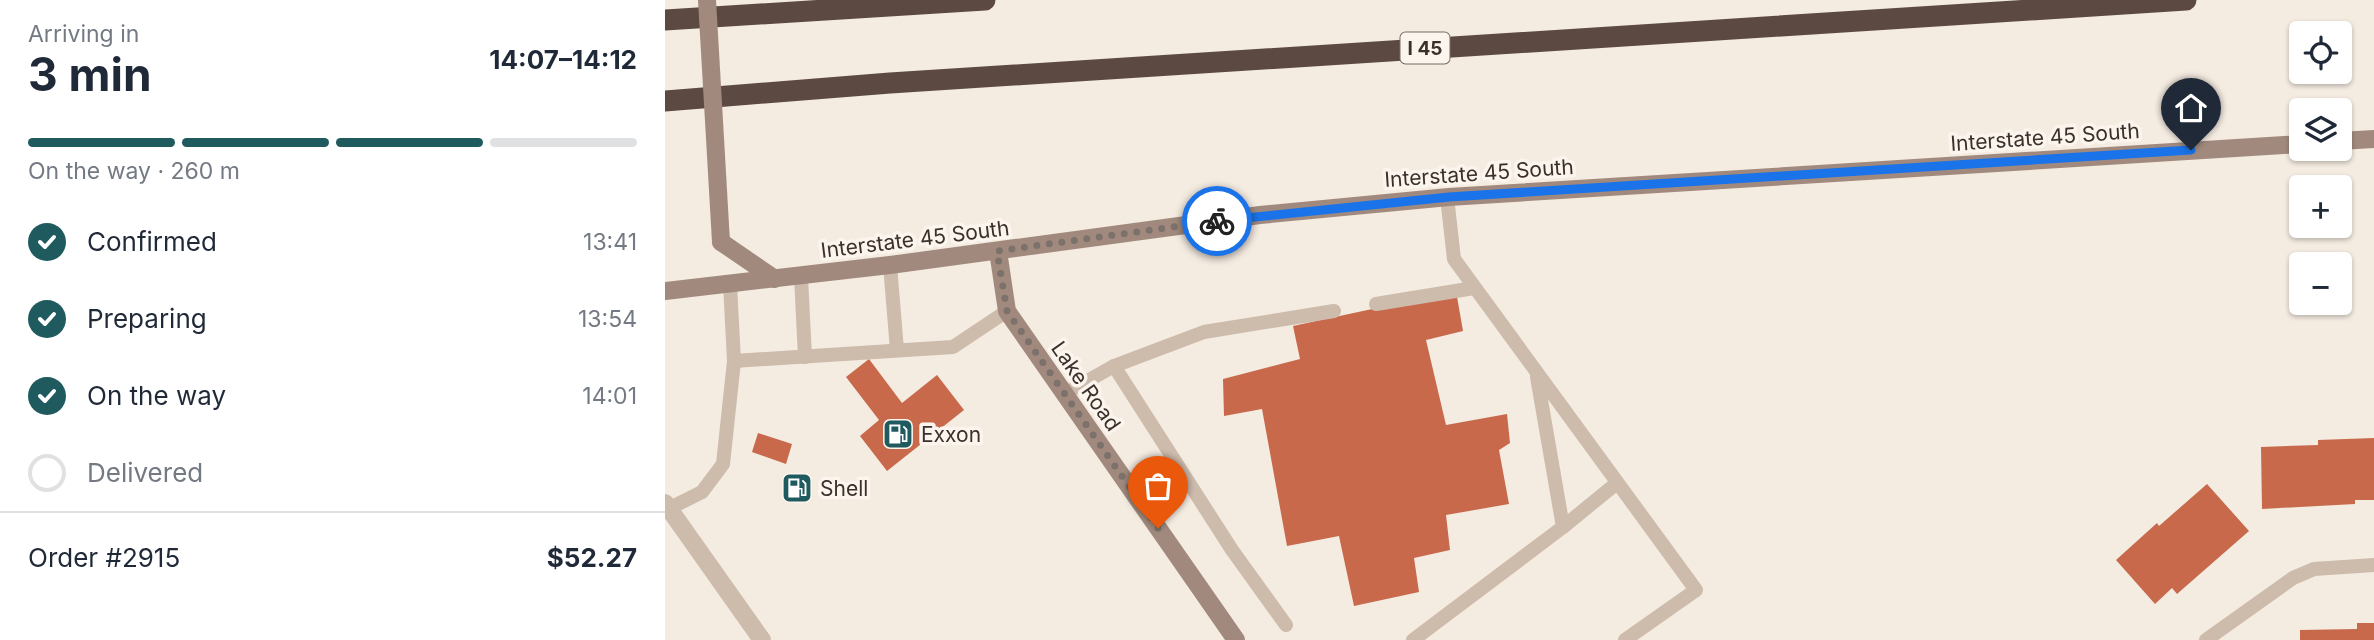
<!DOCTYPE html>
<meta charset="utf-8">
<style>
body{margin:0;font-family:Inter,sans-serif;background:#f6f6f7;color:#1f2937;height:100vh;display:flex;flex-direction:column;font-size:26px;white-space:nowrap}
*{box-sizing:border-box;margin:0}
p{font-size:23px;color:#747a83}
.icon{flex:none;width:38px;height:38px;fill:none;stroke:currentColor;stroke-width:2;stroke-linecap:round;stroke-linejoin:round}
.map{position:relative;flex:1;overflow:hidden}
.sheet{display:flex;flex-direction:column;background:#fff;width:665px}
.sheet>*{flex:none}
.tools{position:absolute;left:1624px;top:21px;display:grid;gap:14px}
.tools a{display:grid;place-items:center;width:63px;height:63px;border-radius:7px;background:#fff;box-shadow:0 2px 5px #0004;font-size:35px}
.pin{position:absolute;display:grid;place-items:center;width:60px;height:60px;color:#fff;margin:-72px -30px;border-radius:50% 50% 50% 0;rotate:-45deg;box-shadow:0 0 7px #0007}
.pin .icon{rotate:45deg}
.courier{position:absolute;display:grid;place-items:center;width:70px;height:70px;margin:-35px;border:5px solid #1a73e8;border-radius:50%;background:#fff;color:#222;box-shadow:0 2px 9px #0007}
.head em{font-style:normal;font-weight:700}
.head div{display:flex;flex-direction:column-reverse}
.head{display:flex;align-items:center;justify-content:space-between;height:119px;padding:0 28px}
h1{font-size:46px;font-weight:700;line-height:52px}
.bar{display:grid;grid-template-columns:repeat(4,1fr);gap:10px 7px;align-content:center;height:84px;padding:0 28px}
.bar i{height:9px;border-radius:5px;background:#e0e1e3}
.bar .current{background:#1f5a5e}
.bar p{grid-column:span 4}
.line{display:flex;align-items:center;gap:18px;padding:0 28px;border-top:2px solid #e0e1e3}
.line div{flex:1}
ol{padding:0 28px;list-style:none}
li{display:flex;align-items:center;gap:21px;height:77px}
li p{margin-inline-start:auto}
li .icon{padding:7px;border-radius:50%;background:#1f5a5e;color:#fff;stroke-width:4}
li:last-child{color:#747a83}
li i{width:38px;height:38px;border:4px solid #e0e1e3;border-radius:50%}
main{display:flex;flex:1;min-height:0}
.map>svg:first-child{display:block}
</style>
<main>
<section class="sheet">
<div class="head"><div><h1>3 min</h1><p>Arriving in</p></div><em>14:07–14:12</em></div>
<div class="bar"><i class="current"></i><i class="current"></i><i class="current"></i><i></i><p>On the way · 260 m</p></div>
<ol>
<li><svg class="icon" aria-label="check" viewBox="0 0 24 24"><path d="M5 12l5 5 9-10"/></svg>Confirmed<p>13:41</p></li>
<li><svg class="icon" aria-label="check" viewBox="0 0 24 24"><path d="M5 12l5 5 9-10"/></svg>Preparing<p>13:54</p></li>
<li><svg class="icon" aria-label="check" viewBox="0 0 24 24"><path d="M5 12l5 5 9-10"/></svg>On the way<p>14:01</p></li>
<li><i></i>Delivered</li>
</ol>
<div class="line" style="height:91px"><div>Order #2915</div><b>$52.27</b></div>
</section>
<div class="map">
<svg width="1709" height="640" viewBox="0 0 1709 640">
<rect width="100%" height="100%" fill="#f4ebe1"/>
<g fill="#c8694b">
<path d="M 791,291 L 798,331 L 761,340 L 781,425 L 842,414 L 845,443 L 834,450 L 844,504 L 781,515 L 785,550 L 749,558 L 754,592 L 689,606 L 674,536 L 622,546 L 597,409 L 559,416 L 558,379 L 635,359 L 628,326 Z"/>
<path d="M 204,359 L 237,403 L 272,375 L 299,410 L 222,471 L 195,436 L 214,420 L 181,377 Z"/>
<path d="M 93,433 L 127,444 L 121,464 L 87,452 Z"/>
<path d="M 1709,438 L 1709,500 L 1690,500 L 1690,504 L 1597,509 L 1596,447 L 1653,445 L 1653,440 Z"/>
<path d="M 1542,484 L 1584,531 L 1512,594 L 1507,588 L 1490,604 L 1451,560 L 1492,523 L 1494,526 Z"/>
<path d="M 1692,623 L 1709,623 L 1709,640 L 1635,640 L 1635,630 L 1692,629 Z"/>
</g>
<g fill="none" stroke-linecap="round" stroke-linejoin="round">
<g stroke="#cdbbac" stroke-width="14">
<path d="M 782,197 L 789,259 L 1031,590 L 960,640"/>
<path d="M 225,265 L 232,350"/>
<path d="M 136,277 L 140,357"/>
<path d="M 65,284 L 69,361 L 288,347 L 342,311"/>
<path d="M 711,304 L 809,288"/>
<path d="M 449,366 L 567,550 L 621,625"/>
<path d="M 399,394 L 449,366 L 539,332 L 669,311"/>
<path d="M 5,508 L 37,492 L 58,464 L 69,361"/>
<path d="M 898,527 L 952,483"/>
<path d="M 748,640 L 898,527 L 872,377"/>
<path d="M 1541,640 L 1628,578 L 1649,569 L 1709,565"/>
</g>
<path stroke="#cdbbac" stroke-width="18" d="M 0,503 L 97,640"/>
<g stroke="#a18a7d" stroke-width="18">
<path d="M 1675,141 L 1709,139"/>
<path d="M 56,242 L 110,279"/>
<path d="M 333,251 L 342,311 L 571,640"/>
<path d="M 0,291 L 225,265 L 595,215 L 784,197 L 1636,144"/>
</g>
<g stroke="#5c4a42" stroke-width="21">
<path d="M 0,20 L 320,0"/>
<path d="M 0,101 L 225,83 L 1521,0"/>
</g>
<path stroke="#a18a7d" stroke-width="18" d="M 42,0 L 56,242"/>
</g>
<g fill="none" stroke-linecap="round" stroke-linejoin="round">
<path stroke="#7c716b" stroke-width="7" stroke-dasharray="0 12.6" d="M 493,528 L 342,311 L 332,251 L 552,221"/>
<path stroke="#1a73e8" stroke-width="9" d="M 552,221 L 784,197 L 1526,150"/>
</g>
<defs>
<g id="fuel-square" transform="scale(1.575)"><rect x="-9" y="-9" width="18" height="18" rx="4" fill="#1f5a5e" stroke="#fbf5ee"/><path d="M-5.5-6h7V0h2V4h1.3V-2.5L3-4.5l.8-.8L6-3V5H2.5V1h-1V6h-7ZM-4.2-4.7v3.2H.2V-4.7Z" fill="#fff"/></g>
</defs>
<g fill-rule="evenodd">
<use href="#fuel-square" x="233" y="434"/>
<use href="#fuel-square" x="132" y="488"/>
</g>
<g text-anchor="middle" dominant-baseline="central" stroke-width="7" stroke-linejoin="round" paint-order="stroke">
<rect fill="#fbf5ee" stroke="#756b66" stroke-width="2" x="735.5" y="32.5" width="49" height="31" rx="5"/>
<g font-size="19" font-weight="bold" fill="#3b302b">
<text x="760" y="48">I 45</text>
</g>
<g font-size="21" fill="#3b302b" stroke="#fbf5ee">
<text transform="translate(1380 137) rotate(-4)">Interstate 45 South</text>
<text transform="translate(814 173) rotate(-4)">Interstate 45 South</text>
<text transform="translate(250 239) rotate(-7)">Interstate 45 South</text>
<text transform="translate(421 386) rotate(55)">Lake Road</text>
</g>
<g font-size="21" fill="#3b302b" stroke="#fbf5ee" text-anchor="start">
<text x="256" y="434">Exxon</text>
<text x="155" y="488">Shell</text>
</g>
</g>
</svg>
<div class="tools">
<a><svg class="icon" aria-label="locate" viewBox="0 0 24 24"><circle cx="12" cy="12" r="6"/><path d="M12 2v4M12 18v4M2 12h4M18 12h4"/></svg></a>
<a><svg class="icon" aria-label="layers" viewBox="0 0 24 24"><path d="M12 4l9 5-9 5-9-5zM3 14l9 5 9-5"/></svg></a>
<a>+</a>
<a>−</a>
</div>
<div class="pin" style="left:493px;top:528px;background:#ea580c"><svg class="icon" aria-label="bag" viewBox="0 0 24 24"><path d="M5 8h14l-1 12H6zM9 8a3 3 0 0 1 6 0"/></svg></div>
<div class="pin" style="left:1526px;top:150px;background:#1f2937"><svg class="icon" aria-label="home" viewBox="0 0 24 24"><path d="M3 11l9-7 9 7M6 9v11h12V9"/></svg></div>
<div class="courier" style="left:552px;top:221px"><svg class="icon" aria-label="bike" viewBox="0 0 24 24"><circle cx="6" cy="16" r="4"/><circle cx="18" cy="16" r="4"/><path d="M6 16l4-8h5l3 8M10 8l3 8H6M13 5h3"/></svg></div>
</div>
</main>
